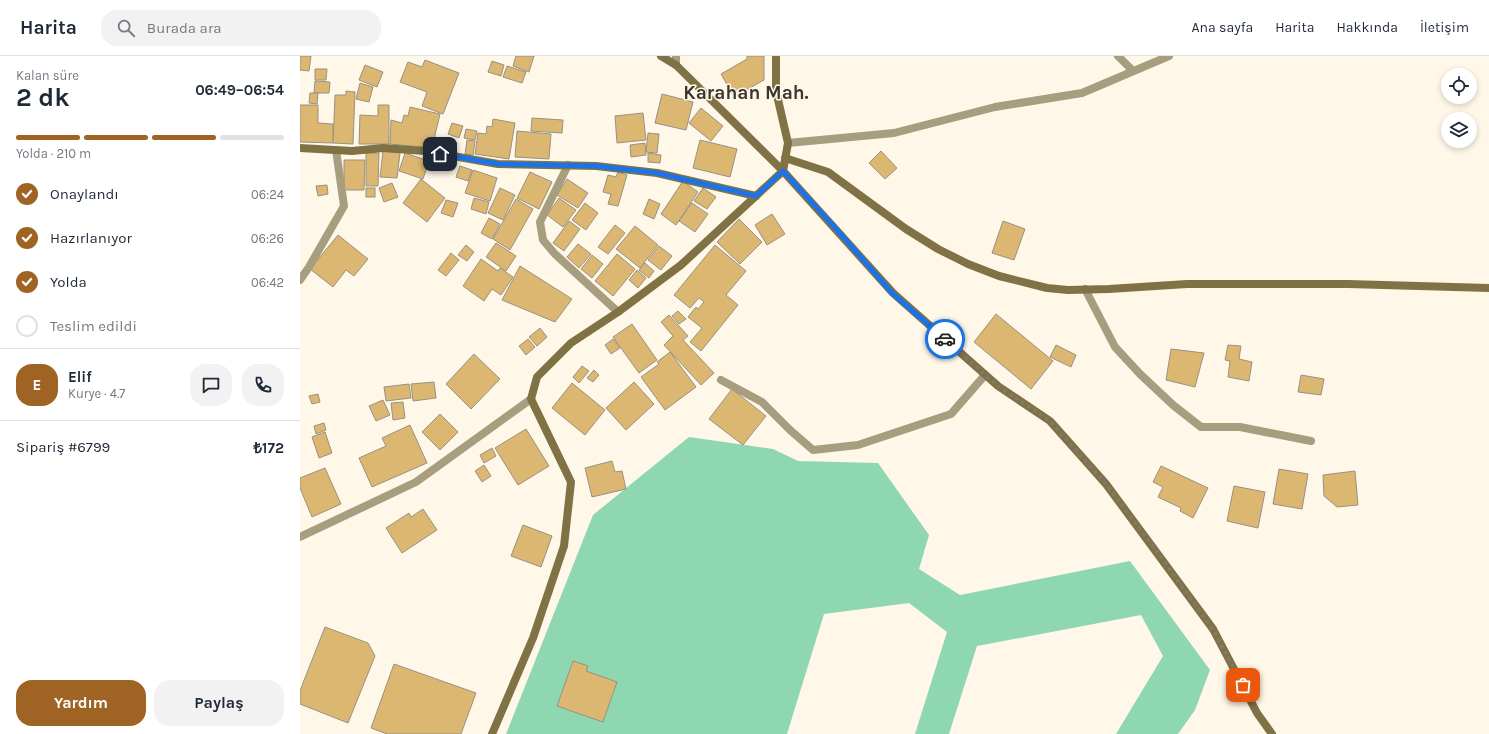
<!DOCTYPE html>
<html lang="tr">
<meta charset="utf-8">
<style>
body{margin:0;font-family:Karla,sans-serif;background:#f2f2f3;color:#1f2937;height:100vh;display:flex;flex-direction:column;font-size:15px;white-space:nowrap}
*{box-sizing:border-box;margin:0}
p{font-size:13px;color:#747a83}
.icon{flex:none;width:22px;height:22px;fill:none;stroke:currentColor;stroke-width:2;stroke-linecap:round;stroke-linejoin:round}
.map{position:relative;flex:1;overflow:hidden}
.panel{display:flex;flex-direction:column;background:#fff;width:300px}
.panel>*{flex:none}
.tools{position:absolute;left:1141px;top:12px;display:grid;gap:8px}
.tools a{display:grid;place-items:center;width:36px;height:36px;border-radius:50%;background:#fff;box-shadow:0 2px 6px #0003;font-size:20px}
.pin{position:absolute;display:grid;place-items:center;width:34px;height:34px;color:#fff;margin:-17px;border-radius:8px;box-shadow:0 2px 6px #0006}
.courier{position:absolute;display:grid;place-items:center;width:40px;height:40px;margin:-20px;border:3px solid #1a73e8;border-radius:50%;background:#fff;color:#222;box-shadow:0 1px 5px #0007}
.head em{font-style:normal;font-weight:700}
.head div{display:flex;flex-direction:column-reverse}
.head{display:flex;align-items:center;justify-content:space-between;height:68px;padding:0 16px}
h1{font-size:26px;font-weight:700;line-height:30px}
.bar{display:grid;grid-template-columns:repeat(4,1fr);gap:6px 4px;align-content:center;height:48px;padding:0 16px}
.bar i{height:5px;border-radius:3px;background:#e0e1e3}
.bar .active{background:#9f6424}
.bar p{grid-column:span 4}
.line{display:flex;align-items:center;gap:10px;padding:0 16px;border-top:1px solid #e0e1e3}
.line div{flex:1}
.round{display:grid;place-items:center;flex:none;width:42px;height:42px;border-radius:16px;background:#f2f2f3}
ol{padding:0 16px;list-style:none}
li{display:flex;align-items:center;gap:12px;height:44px}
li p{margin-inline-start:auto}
li .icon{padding:4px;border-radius:50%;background:#9f6424;color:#fff;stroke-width:4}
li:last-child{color:#747a83}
li i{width:22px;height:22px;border:2px solid #e0e1e3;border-radius:50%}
.action{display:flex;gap:8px;margin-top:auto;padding:8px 16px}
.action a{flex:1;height:46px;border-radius:16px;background:#9f6424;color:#fff;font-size:16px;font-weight:700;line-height:46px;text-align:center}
.action a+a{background:#f2f2f3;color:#1f2937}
header{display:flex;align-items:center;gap:24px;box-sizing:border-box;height:56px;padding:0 20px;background:#fff;border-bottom:1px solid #e0e1e3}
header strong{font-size:19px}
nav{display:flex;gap:22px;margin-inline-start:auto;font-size:14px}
.search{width:280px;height:36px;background:#f2f2f3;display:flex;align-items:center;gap:10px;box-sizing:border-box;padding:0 14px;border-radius:16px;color:#747a83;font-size:15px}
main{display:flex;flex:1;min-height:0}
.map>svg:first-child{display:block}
</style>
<header>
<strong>Harita</strong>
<div class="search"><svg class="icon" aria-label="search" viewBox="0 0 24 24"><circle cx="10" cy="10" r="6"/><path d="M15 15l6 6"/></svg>Burada ara</div>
<nav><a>Ana sayfa</a><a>Harita</a><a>Hakkında</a><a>İletişim</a></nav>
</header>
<main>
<section class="panel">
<div class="head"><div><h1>2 dk</h1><p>Kalan süre</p></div><em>06:49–06:54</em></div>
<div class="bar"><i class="active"></i><i class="active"></i><i class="active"></i><i></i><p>Yolda · 210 m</p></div>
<ol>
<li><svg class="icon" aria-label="check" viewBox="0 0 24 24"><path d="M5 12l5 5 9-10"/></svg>Onaylandı<p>06:24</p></li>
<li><svg class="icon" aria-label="check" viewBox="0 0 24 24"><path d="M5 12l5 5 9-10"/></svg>Hazırlanıyor<p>06:26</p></li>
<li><svg class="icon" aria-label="check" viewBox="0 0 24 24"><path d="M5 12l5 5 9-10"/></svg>Yolda<p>06:42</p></li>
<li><i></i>Teslim edildi</li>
</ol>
<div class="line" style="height:72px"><b class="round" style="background:#9f6424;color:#fff">E</b><div><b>Elif</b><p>Kurye · 4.7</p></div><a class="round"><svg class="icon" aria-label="chat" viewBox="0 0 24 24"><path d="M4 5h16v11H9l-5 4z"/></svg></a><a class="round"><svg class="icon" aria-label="phone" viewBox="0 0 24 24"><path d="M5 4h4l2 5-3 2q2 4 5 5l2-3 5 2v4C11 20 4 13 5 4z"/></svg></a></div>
<div class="line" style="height:52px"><div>Sipariş #6799</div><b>₺172</b></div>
<div class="action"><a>Yardım</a><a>Paylaş</a></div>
</section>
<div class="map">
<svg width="1189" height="678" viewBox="0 0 1189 678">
<rect width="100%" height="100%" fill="#fff7e8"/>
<path fill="#8ed7b1" d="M 389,381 L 473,393 L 498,405 L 578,407 L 629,479 L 619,513 L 660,539 L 830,505 L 910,614 L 895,654 L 878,678 L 816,678 L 863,600 L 841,559 L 677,590 L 649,678 L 615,678 L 647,576 L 609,547 L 524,558 L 487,678 L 206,678 L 293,459 Z"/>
<g fill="#dbb771" stroke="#989184">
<path d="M 0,0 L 11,0 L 9,15 L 0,14 Z"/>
<path d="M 216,0 L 234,0 L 229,16 L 213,10 Z"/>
<path d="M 447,0 L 464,0 L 464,24 L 434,41 L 421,18 L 447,3 Z"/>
<path d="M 125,4 L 159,17 L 143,58 L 122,50 L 127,36 L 100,26 L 108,6 L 122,11 Z"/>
<path d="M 192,5 L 204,9 L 201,20 L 188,16 Z"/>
<path d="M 65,9 L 83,16 L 77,31 L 59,24 Z"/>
<path d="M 207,10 L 226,16 L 222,27 L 203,21 Z"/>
<path d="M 15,13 L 27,13 L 26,24 L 15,24 Z"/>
<path d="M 15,25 L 30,26 L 29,37 L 14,37 Z"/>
<path d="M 60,27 L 73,31 L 69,46 L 56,43 Z"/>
<path d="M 46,35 L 55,36 L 53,88 L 33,87 L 35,39 L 46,39 Z"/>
<path d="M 10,37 L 18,37 L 17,48 L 9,47 Z"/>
<path d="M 362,38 L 393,46 L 386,74 L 355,67 Z"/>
<path d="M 0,49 L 18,49 L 18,67 L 33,68 L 33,87 L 0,86 Z"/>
<path d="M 78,49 L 89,49 L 89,88 L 59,88 L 60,59 L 78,60 Z"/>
<path d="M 110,51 L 140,58 L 132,92 L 90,88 L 91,64 L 102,67 L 104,59 L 108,60 Z"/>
<path d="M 401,52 L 423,70 L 411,85 L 389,67 Z"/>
<path d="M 343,57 L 346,84 L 317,87 L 315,60 Z"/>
<path d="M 232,62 L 263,64 L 262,77 L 231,75 Z"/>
<path d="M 193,63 L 215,67 L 209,103 L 175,98 L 178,77 L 186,78 L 187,70 L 192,71 Z"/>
<path d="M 152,67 L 163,70 L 159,82 L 148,78 Z"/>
<path d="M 166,73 L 177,75 L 175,84 L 164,82 Z"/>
<path d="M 217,75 L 251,78 L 249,103 L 215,101 Z"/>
<path d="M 348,77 L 359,78 L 357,97 L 346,96 Z"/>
<path d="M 147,83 L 157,87 L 154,96 L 144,92 Z"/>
<path d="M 167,84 L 175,85 L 173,99 L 165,98 Z"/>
<path d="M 400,84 L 437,93 L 430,121 L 393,112 Z"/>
<path d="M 345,87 L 346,99 L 331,101 L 330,89 Z"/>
<path d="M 83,95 L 100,97 L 97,122 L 80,121 Z"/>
<path d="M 581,95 L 597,112 L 585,123 L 569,107 Z"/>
<path d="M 66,97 L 79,97 L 78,130 L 66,130 Z"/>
<path d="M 105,97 L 129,105 L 123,123 L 99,115 Z"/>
<path d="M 348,97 L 361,99 L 360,107 L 348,106 Z"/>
<path d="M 44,104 L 65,104 L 64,134 L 44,134 Z"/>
<path d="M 160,110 L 172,114 L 168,125 L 156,121 Z"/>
<path d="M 173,114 L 197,122 L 190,145 L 165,137 Z"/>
<path d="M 230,116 L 252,126 L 239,153 L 217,142 Z"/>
<path d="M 318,116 L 327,119 L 318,150 L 308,148 L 311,138 L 303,136 L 308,119 L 316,121 Z"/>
<path d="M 121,123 L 145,142 L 127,166 L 103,147 Z"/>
<path d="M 267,123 L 288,137 L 278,152 L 257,139 Z"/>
<path d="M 383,125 L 398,136 L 376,169 L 361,158 Z"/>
<path d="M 92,127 L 98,141 L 84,146 L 79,132 Z"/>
<path d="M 27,129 L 28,138 L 18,140 L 16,130 Z"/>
<rect x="66" y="132" width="9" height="9"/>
<path d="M 200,132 L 215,139 L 203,164 L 188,157 Z"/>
<path d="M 403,132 L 416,141 L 407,153 L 394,145 Z"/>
<path d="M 174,142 L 189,146 L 186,158 L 171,153 Z"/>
<path d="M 259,142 L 276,154 L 263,171 L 247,159 Z"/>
<path d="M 216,143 L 233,153 L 210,194 L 193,183 Z"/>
<path d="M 349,143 L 360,148 L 354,163 L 343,158 Z"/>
<path d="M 146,144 L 158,147 L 153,161 L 141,157 Z"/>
<path d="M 285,147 L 298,157 L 286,174 L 272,164 Z"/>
<path d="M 392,147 L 408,158 L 395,176 L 379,165 Z"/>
<path d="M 472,158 L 485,178 L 467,189 L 455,169 Z"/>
<path d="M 189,162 L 200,168 L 192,183 L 181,177 Z"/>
<path d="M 439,163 L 462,186 L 440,208 L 417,186 Z"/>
<path d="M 269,165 L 280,173 L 264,195 L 253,187 Z"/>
<path d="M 703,165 L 725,173 L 714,204 L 692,197 Z"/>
<path d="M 315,169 L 325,177 L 308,198 L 298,191 Z"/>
<path d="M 335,170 L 358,189 L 340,212 L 316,193 Z"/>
<path d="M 38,179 L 68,203 L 54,220 L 46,214 L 33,231 L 10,213 Z"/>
<path d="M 196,187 L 216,200 L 206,215 L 186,201 Z"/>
<path d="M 278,188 L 291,198 L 279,212 L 267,201 Z"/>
<path d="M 166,189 L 174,196 L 167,205 L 158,199 Z"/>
<path d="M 415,189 L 446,215 L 426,239 L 438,249 L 401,295 L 390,286 L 402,272 L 388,261 L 396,251 L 398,253 L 404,246 L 399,242 L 390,252 L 374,239 Z"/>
<path d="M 359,190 L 372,200 L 361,214 L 348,204 Z"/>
<path d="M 151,197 L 159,204 L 146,220 L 138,214 Z"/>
<path d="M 317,198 L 335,213 L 313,240 L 295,225 Z"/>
<path d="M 292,199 L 303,208 L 292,222 L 281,213 Z"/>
<path d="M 181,203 L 198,215 L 200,212 L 213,221 L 201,239 L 192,233 L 184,245 L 163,230 Z"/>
<path d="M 345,207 L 354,215 L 349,222 L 339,214 Z"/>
<path d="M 220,210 L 272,243 L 255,266 L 202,244 Z"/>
<path d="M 337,214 L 346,222 L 338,232 L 329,224 Z"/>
<path d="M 378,255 L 386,263 L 379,268 L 372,260 Z"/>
<path d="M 696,258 L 753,305 L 731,333 L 674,286 Z"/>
<path d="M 369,259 L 388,280 L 383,284 L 414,317 L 401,329 L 364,289 L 373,280 L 361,266 Z"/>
<path d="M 332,268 L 357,304 L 339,317 L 313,281 Z"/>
<path d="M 240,272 L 247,281 L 237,290 L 229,281 Z"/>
<path d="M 228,283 L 235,291 L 226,299 L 219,290 Z"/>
<path d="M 313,283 L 320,292 L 311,298 L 305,289 Z"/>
<path d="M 756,289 L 776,299 L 771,311 L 750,301 Z"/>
<path d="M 928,289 L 941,290 L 939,303 L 952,306 L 949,325 L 928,321 L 930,305 L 925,304 Z"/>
<path d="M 871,293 L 904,297 L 895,331 L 866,324 Z"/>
<path d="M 370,296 L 396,331 L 365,354 L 341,321 L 359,308 L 357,306 Z"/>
<path d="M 174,298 L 200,323 L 171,353 L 146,328 Z"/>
<path d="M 282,310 L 289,315 L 279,327 L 273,321 Z"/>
<path d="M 294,314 L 299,319 L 293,326 L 287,322 Z"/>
<path d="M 1001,319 L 1024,323 L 1021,339 L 998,336 Z"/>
<path d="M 134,326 L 136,342 L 113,345 L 111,328 Z"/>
<path d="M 334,326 L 354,348 L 326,374 L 306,352 Z"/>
<path d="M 272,327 L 305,354 L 285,379 L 252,352 Z"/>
<path d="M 109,328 L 111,342 L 86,345 L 84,331 Z"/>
<path d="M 432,333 L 466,360 L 443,389 L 409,363 Z"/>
<path d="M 18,338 L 20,346 L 12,348 L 9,340 Z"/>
<path d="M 83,344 L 90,359 L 76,365 L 69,350 Z"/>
<path d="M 103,346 L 105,362 L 93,364 L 91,347 Z"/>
<path d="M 140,358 L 158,376 L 140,394 L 122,376 Z"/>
<path d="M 24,367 L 26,374 L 16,378 L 14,370 Z"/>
<path d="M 110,369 L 127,407 L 72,431 L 59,402 L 86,390 L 82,382 Z"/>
<path d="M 226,373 L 249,410 L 218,429 L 195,392 Z"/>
<path d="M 25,376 L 32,397 L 19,402 L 12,381 Z"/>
<path d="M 192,392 L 196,400 L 184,407 L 180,399 Z"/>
<path d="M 312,405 L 315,416 L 322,415 L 326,433 L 292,441 L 285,412 Z"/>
<path d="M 184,409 L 191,420 L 182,426 L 175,415 Z"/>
<path d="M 861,410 L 908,432 L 893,462 L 880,455 L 881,452 L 858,441 L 863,431 L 853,426 Z"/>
<path d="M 25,412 L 41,448 L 12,461 L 0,432 L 0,422 Z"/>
<path d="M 979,413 L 1008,418 L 1002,453 L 973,448 Z"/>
<path d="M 1055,415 L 1058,449 L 1037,451 L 1024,440 L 1023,419 Z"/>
<path d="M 934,430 L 965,436 L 958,472 L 927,465 Z"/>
<path d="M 123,453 L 137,474 L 102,497 L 86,472 L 109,457 L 111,461 Z"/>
<path d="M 223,469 L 252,480 L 241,511 L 211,500 Z"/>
<path d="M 25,571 L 68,587 L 75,600 L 48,667 L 0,648 L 0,635 L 3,627 Z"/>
<path d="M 273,605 L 288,610 L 286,615 L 317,626 L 303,666 L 257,650 Z"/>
<path d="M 94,608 L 176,637 L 161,678 L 87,678 L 71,672 Z"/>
</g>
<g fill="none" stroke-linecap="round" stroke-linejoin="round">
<path stroke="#a79d7f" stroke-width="8" d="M 818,0 L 833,15"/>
<g stroke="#a79d7f" stroke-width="8">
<path d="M 376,9 L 376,0"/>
<path d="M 488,87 L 594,77 L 695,51 L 782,37 L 869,0"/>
<path d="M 268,109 L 240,166 L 243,184 L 255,198 L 318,256"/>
<path d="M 0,224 L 9,211 L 44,150 L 36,94"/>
<path d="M 785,233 L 815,291 L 840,318 L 873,349 L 901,371 L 940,371 L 1011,385"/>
<path d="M 421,324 L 462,346 L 490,374 L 513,394 L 558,389 L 651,358 L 685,319"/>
<path d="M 0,481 L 116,426 L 231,343"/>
</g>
<g stroke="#807244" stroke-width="8">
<path d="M 361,0 L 376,9 L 483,115 L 593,237 L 698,330 L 750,365 L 806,428 L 913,573 L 957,657 L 972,678"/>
<path d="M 0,92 L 52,95 L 83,92 L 125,95 L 198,108 L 296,110 L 357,117 L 456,140"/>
<path d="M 485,102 L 528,116 L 606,173 L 638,193 L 668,208 L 699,220 L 747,232 L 768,234 L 809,233 L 887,228 L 1048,228 L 1189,232"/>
<path d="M 192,678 L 233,582 L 264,490 L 271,426 L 231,343 L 237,321 L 271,287 L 318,256 L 381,209 L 483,115 L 488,87 L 476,35 L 476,0"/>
</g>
</g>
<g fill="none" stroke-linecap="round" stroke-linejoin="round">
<path stroke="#7f7a71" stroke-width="4" stroke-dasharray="0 7.2" d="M 645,283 L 698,330 L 750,365 L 806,428 L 856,494 L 913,574 L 943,629"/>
<path stroke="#1a73e8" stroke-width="5" d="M 140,98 L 198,108 L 296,110 L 357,117 L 456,140 L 483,115 L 538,175 L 592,237 L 645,283"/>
</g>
<g text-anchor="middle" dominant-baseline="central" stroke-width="3" stroke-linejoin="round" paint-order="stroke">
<g font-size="19" font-weight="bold" fill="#3a3731" stroke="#fff7e8">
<text x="446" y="37">Karahan Mah.</text>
</g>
</g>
</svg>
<div class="tools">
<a><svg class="icon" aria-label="locate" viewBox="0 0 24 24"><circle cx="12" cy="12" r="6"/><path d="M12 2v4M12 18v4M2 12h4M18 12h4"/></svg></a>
<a><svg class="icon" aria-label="layers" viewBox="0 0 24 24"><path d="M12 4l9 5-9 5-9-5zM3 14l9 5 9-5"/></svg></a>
</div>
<div class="pin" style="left:943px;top:629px;background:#ea580c"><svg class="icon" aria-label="bag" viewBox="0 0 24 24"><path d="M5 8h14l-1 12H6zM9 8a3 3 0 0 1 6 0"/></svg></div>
<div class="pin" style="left:140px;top:98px;background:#1f2937"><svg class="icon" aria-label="home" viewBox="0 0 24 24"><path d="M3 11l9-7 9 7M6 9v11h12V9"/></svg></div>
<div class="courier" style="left:645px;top:283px"><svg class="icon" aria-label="car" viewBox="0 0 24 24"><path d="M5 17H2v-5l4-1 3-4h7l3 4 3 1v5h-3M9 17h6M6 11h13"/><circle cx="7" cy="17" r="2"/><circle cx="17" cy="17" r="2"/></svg></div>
</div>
</main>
